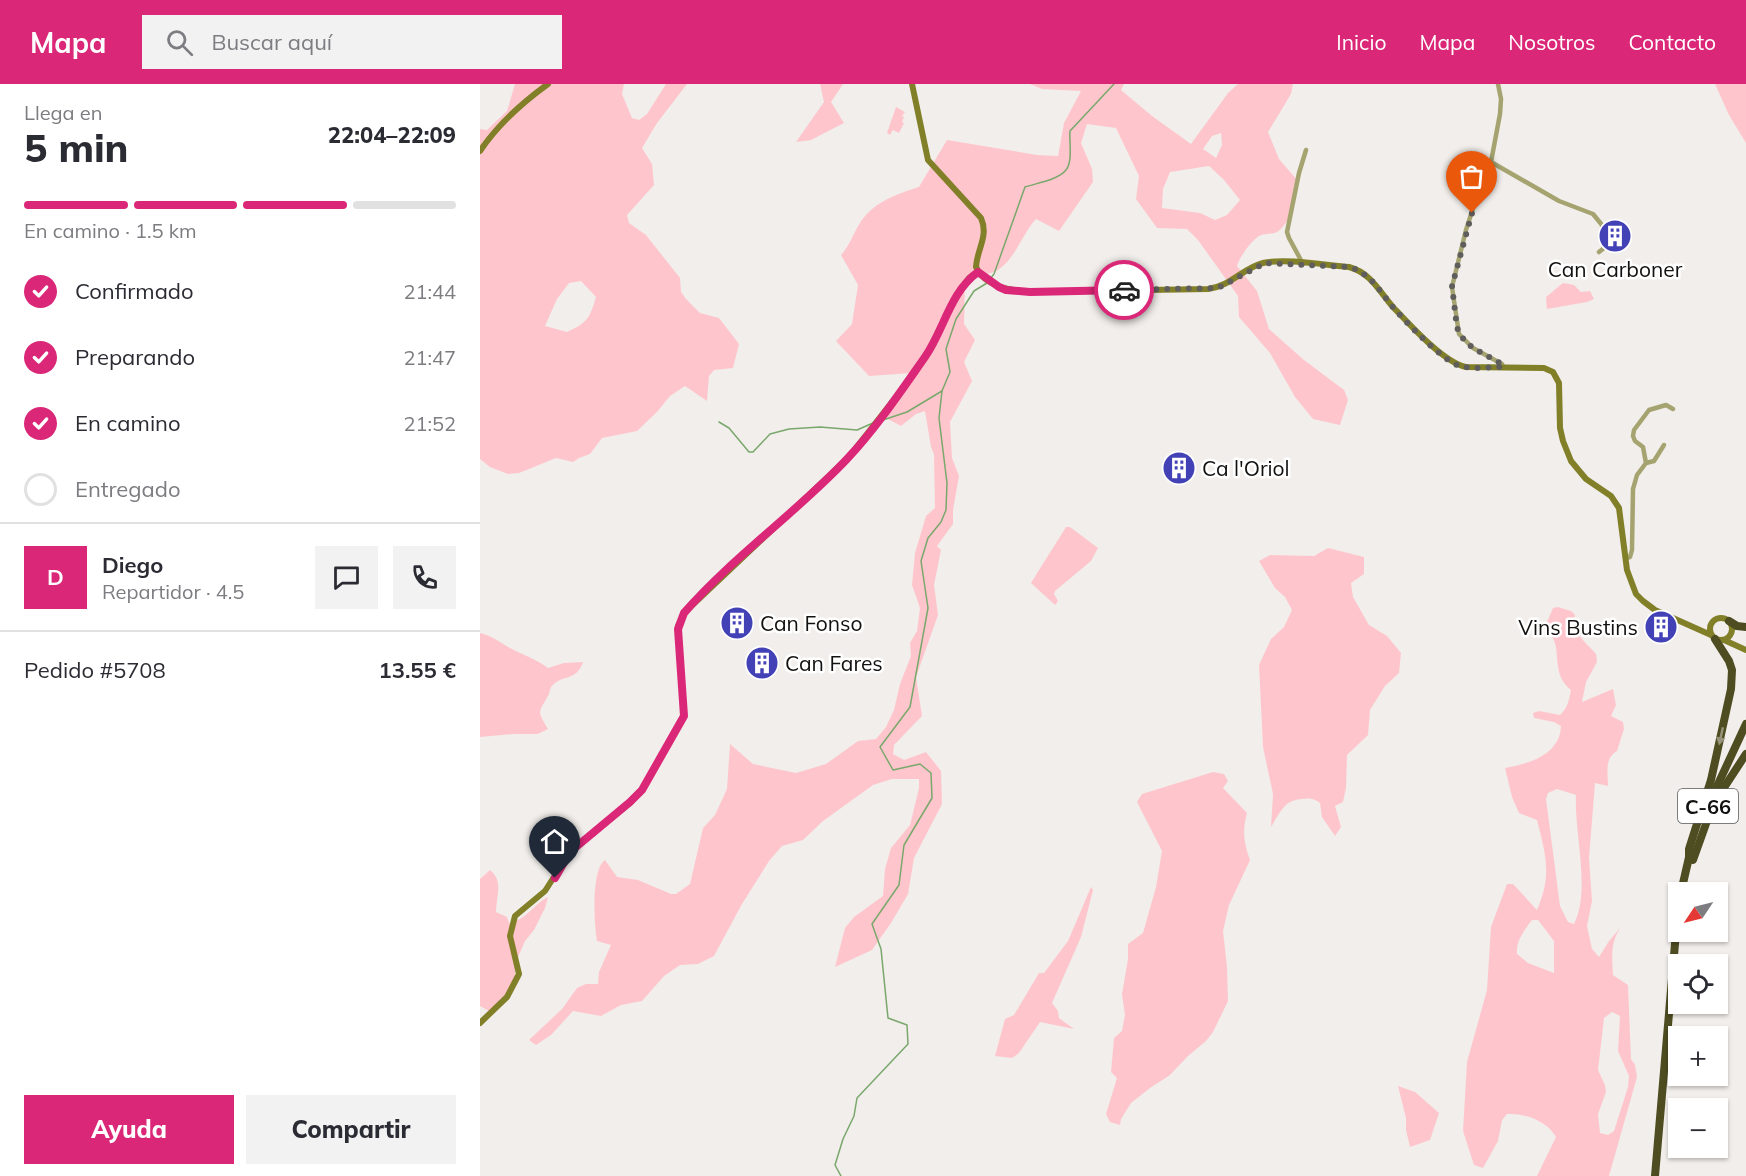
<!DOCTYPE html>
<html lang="es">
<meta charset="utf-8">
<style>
body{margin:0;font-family:Mulish,sans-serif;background:#f2f2f3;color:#2b2b33;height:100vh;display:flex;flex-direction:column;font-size:22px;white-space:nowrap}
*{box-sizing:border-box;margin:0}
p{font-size:20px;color:#7c7c81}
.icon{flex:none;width:33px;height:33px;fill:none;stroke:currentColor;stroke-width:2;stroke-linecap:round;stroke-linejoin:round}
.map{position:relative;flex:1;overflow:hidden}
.drawer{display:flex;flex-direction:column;background:#fff;width:480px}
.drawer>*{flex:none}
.needle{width:39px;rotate:235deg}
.buttons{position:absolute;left:1188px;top:798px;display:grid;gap:12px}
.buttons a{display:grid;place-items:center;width:60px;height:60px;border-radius:0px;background:#fff;box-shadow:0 2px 4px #0004;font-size:30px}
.pin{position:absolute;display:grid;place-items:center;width:51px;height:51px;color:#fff;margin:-62px -26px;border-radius:50% 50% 50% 0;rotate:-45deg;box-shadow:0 0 6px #0007}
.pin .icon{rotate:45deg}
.courier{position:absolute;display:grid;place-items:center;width:60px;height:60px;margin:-30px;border:4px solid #db2777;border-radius:50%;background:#fff;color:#222;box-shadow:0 2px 8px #0007}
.head em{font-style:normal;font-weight:800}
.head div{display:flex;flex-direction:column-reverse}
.head{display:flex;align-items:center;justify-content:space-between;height:102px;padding:0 24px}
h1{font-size:39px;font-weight:800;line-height:45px}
.bar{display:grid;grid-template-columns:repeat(4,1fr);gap:9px 6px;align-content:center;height:72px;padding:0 24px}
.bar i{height:8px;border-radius:4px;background:#e1e1e2}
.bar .on{background:#db2777}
.bar p{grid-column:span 4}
.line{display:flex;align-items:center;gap:15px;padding:0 24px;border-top:2px solid #e1e1e2}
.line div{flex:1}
.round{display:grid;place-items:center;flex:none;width:63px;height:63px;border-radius:0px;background:#f2f2f3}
ol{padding:0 24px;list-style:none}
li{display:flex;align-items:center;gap:18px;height:66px}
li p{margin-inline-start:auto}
li .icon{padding:6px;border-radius:50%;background:#db2777;color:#fff;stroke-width:4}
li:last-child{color:#7c7c81}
li i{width:33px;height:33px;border:3px solid #e1e1e2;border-radius:50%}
.cta{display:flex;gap:12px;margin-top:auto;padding:12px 24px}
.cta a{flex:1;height:69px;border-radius:0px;background:#db2777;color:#fff;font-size:24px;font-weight:800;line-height:69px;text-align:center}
.cta a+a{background:#f2f2f3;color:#2b2b33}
header{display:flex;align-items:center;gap:36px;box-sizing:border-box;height:84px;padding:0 30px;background:#db2777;color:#fff}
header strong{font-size:28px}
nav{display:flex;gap:33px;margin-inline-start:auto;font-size:21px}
.search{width:420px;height:54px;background:#f2f2f3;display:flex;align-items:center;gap:15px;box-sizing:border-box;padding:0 21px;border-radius:0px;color:#7c7c81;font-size:22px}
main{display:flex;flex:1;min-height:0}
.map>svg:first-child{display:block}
</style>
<header>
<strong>Mapa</strong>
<div class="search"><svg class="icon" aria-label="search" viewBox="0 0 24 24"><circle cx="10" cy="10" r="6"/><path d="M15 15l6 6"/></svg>Buscar aquí</div>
<nav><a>Inicio</a><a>Mapa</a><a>Nosotros</a><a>Contacto</a></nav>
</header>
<main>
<section class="drawer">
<div class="head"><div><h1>5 min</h1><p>Llega en</p></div><em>22:04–22:09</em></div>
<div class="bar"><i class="on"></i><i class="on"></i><i class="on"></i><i></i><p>En camino · 1.5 km</p></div>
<ol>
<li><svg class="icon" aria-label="check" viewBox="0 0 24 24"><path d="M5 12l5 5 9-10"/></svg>Confirmado<p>21:44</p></li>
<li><svg class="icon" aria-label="check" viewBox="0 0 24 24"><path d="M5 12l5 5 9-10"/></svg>Preparando<p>21:47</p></li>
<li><svg class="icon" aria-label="check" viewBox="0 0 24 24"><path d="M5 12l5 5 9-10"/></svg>En camino<p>21:52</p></li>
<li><i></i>Entregado</li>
</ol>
<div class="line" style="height:108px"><b class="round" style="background:#db2777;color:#fff">D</b><div><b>Diego</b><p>Repartidor · 4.5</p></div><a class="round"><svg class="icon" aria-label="chat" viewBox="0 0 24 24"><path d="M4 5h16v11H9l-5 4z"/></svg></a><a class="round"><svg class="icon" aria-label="phone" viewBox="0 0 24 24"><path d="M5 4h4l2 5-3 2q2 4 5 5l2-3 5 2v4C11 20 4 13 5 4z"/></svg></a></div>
<div class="line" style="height:78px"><div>Pedido #5708</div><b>13.55 €</b></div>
<div class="cta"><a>Ayuda</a><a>Compartir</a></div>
</section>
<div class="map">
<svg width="1266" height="1092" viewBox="0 0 1266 1092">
<rect width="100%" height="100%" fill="#f1eeeb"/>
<g fill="#fec6cc" fill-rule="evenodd">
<path d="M 35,0 L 144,0 L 142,10 L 152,34 L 159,36 L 167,30 L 186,0 L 207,0 L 177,39 L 162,64 L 172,80 L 174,101 L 147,131 L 149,139 L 166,151 L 200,194 L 201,208 L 206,215 L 220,229 L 239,234 L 259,260 L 253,284 L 234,286 L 229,292 L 227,317 L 205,302 L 190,312 L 177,328 L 157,347 L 122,354 L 110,370 L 99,374 L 93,378 L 76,374 L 39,389 L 28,390 L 10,383 L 0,375 L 0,45 L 7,46 L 27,27 ZM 101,197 L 116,213 C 110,234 107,239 87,248 L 65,242 L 77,215 L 89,199 Z"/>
<path d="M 340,0 L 363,0 L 351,18 L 364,39 L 331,56 L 316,58 L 344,18 Z"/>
<path d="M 550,0 L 644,0 L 641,6 L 672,32 L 711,60 L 748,9 L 758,0 L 813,0 L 811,10 L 788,48 L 799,75 L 818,97 C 816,114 812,138 797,148 C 792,151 784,149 779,152 C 771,157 759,174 757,182 L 777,207 L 789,245 L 824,276 L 864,306 L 868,316 L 860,341 L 833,335 L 815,313 L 790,269 L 759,233 L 758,212 L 718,156 L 707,145 L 677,144 L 656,115 L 659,92 L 636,44 L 607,40 L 601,59 L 612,85 L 613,98 L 579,147 L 556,135 C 542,150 536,174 518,186 C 510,191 495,192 485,194 L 484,240 L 495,256 L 484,278 L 492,297 L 470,338 L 472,374 L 479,392 L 473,426 L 473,440 L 457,462 L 461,466 L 454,501 L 458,531 L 436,593 L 442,632 L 414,661 L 413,670 L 424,676 L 446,668 L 461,687 L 462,720 L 434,774 L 428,810 L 411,839 L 392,866 L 355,883 L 365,844 L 374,833 L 403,812 L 405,785 L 411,764 L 430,741 L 439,704 L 439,695 L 412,695 L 393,701 L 343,737 L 323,756 L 302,762 L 289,777 L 262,820 L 234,872 L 218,880 L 200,881 L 184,892 L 162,917 L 141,921 L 121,932 L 93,927 L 71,951 L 56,961 L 49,956 L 82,925 L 97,904 L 106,900 L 118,900 L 119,888 L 131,861 L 117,857 C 114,841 111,785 125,776 L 137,793 L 158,796 L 191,810 L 196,810 L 210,800 L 223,744 L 235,731 L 247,705 L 250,660 L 273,680 L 316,689 L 346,680 L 378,657 L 396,655 L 406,643 L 414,626 L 420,600 L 431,572 L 430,559 L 437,547 L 440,524 L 432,501 L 435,469 L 446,432 L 455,424 L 454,370 L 451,363 L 445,327 L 436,330 L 421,342 L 404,333 L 414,312 L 432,289 L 389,292 L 356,257 L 372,240 L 378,201 L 361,171 C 370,161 373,150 380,139 C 393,118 417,110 439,103 L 467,56 L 557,71 L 578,72 L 584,39 L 601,7 L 562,5 ZM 741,49 L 742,61 L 736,74 L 723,65 L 732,52 ZM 729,82 L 744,96 L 760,116 L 747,131 L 735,136 L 720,129 L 682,124 L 683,105 L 690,88 Z"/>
<path d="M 1235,0 L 1266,0 L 1266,59 L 1249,31 Z"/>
<path d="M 416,23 L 425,28 L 422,32 L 424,33 L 422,38 L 424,39 L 419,49 L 413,46 L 410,51 L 407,49 Z"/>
<path d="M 1083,199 L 1094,201 L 1101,208 L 1110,207 L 1114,215 L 1107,218 L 1067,225 L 1066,213 Z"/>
<path d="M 586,443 L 590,443 L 618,464 L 611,477 L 575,507 L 574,510 L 578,517 L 575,521 L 551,499 Z"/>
<path d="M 848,464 L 884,473 L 884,490 L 871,499 L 873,513 L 889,541 L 907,552 L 921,569 L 919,589 L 905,602 L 890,626 L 888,651 L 867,671 L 866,704 L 863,718 L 855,722 L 861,743 L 855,752 L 842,733 L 840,719 C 833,714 830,714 822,715 C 804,716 800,729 791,743 L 793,710 L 783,663 L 779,581 L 791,555 L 804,543 L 812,526 L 805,513 L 795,504 L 779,477 L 790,471 L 834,472 Z"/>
<path d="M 1078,523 L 1091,527 L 1095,531 C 1092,550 1105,557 1116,570 L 1117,578 L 1106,598 L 1102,618 L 1133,605 L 1136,621 L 1131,632 L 1143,638 L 1144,645 L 1137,667 C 1124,675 1128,688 1128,702 L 1115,699 L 1109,774 L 1112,817 L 1107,842 L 1112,865 L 1119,873 L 1129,857 L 1141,843 C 1130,858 1132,874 1133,891 L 1148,901 L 1151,975 L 1155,981 L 1157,993 L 1129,1092 L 1057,1092 L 1076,1053 C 1067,1037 1045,1029 1027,1030 L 1022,1036 L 1018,1057 L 1003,1084 L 994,1081 L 983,1047 L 987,978 L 1007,906 L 1011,843 L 1027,800 L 1033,800 L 1057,826 C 1072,792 1066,771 1057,736 L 1039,729 L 1032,713 L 1025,684 C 1048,680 1080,671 1081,642 L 1074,638 L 1054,634 L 1053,629 L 1059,627 L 1080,631 C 1088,623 1089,616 1091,606 C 1067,587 1087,559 1064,545 L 1073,524 ZM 1077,705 L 1096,711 C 1094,750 1111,806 1094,840 L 1088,838 L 1080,822 L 1066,715 L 1068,709 ZM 1052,836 L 1058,836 L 1074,857 L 1074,889 L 1048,879 L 1037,870 C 1036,856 1044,847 1052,836 ZM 1132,928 L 1140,932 L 1138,967 L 1149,992 L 1148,1003 L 1134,1047 L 1128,1051 L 1120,1049 L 1118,1030 L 1126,1008 L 1125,1001 L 1118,986 L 1124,934 Z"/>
<path d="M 0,549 C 15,553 17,557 30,564 C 43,571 56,575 68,584 L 84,579 L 103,578 C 97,597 82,591 73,601 C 70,603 70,607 69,610 C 59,629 56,625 68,645 L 58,650 L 34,650 L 0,653 Z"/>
<path d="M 733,688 L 744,690 L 748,697 L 743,704 L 767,729 C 762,747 764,759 770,776 L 749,821 L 743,847 L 747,883 L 748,917 L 733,948 L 726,957 L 708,972 L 690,991 L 670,1004 L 651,1019 L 641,1035 L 640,1041 L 630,1038 L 626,1030 L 637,994 L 631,988 L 634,954 L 642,947 L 645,931 L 642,910 L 648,875 L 648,860 L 663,849 L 676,803 L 682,767 L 657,718 L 662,710 Z"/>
<path d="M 10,786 C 24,797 16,813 16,828 L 27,833 L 29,839 C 45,837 54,820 68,813 L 65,824 L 54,846 L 45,857 L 35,880 L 35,893 L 26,910 L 9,927 L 0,922 L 0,795 Z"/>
<path d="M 611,803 L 613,806 L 601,853 L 572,919 L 578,927 L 579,934 L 594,945 L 560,938 L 539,969 L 532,974 L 515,972 L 525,935 L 534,931 L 559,889 L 564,889 L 588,857 Z"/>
<path d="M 918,1002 L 935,1008 L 959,1029 L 950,1056 L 930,1063 L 926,1046 L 926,1034 Z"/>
</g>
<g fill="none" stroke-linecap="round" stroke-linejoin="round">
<g stroke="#7aa76c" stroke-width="1.5">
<path d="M 510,195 L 514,190 L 545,103 C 557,99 578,96 586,86 C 593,78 589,57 590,47 L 634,0"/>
<path d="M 400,337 L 427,328 L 462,307"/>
<path d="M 239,338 L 249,344 L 269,368 L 273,368 L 290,350 L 309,345 L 340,343 L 377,346 L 393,339"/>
<path d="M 361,1092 L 355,1081 L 363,1055 L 374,1032 L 377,1014 L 428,960 L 427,941 L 408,934 L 401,865 L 392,840 L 419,801 L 424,761 L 452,714 L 451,689 L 440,680 L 413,686 L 400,663 L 430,623 L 448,524 L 441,477 L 448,454 L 461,438 L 466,426 L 467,399 L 459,334 L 462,307 L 470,288 L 466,265 L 476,235 L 494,207 L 507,199"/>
</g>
<g stroke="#a5a470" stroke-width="4.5">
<path d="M 1018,0 L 1021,15 L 1020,30 L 1011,78 L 1004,101 L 997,112 L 986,146 L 972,203 L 979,250 L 993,264 L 1022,280 L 1023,283"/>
<path d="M 1011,78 L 1079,117 L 1113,130 L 1122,141 L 1124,164 L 1119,168"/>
<path d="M 823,180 L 809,154 L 807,148 L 819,89 L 826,66"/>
<path d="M 1166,379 L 1174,377 L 1184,361"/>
<path d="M 1146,474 L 1150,473 L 1152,466 L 1153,405 L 1157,391 L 1166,379 L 1163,363 L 1155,357 L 1153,352 L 1154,346 L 1169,326 L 1186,321 L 1193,325"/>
</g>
<g stroke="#827f29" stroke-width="6">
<path d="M 432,0 L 448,76 L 501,134 C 509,152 497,165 496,183 C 505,203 530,206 550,208 L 728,205 C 751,202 763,184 783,179 C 805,174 845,181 869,183 C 891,189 899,207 913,223 C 929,240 964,279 986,283 L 1064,284 L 1073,288 L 1079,299 L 1080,344 L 1083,357 L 1091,377 L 1106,395 L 1131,412 L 1139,424 L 1147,486 L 1156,510 L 1163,517 L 1175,526 L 1231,551"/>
<path d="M 0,67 C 17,42 43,18 68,0"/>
<circle cx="1241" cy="545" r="11"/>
<path d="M 1244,556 L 1266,566"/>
<path d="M 0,939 L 27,913 L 39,890 L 30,852 L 35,832 L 65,807 L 90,768 L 150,719 L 162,706 L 204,632 L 198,542 L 204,529 L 368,374 L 423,304 L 448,268 L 475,215 L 489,194 L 498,188"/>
</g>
<g stroke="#4e4c21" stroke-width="8">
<path d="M 1249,537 L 1257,542 L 1266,543"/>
<path d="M 1226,726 L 1266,640"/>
<path d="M 1233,728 L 1245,702 L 1266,670"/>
<path d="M 1209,772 L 1209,765 L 1231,696 L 1251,605 L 1252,586 L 1249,577 L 1235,555"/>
<path d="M 1213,776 L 1232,723"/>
<path d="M 1201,808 L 1210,769"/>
<path d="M 1175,1092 L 1198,825"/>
</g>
</g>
<defs><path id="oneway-solid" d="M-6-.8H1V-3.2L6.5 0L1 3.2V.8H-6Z" transform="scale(1.5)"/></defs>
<use fill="#95947a" href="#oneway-solid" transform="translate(1241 652) rotate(102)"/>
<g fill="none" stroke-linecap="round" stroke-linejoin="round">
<path stroke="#605e5d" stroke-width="6" stroke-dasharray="0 10.8" d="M 644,206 L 738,204 L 785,179 L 869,183 C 890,189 899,206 912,222 C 925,237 960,274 977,281 C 991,286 1009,283 1023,283 L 1022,280 L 993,264 L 984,256 L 977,244 L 972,202 L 992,129"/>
<path stroke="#db2777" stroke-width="8" d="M 75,794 L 90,768 L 150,718 L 162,706 L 204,632 L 198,545 L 204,529 C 253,473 316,429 367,375 C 397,343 421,307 445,273 C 464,246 470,208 498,188 L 519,203 L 526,206 L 550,208 L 644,206"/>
</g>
<defs>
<g id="building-disc" transform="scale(1.725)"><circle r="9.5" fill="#4341b6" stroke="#fff"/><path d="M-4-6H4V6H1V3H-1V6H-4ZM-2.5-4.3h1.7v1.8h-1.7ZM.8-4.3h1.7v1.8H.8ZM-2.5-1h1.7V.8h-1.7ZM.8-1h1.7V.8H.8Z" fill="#fff"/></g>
</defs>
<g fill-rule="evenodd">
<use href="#building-disc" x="1135" y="152"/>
<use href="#building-disc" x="699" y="384"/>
<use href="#building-disc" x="257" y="539"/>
<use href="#building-disc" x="1181" y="543"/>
<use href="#building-disc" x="282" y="579"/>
</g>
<g text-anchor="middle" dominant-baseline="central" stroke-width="5" stroke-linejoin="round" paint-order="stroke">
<rect fill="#fff" stroke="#595858" stroke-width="1.5" x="1198" y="705" width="60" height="34" rx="4.5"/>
<g font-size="20" font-weight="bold" fill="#121110">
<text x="1228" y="722">C-66</text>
</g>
<g font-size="21" fill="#121110" stroke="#fff" text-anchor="start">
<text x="1135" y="185" text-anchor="middle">Can Carboner</text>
<text x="722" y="384">Ca l'Oriol</text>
<text x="280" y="539">Can Fonso</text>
<text x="1158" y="543" text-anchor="end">Vins Bustins</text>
<text x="305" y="579">Can Fares</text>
</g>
</g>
</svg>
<div class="buttons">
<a><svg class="needle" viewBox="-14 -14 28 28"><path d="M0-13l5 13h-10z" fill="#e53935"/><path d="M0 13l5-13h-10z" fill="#7c7c81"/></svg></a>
<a><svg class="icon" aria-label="locate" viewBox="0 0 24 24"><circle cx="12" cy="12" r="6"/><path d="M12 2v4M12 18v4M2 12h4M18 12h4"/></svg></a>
<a>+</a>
<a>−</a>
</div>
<div class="pin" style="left:992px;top:129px;background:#ea580c"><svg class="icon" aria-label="bag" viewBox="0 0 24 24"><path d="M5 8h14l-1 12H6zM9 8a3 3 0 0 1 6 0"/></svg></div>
<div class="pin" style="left:75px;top:794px;background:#1f2937"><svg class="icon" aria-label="home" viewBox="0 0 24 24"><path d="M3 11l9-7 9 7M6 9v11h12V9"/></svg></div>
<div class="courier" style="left:644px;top:206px"><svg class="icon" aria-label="car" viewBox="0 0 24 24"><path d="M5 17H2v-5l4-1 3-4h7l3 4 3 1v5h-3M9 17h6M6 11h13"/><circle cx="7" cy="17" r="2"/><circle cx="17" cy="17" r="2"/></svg></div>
</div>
</main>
